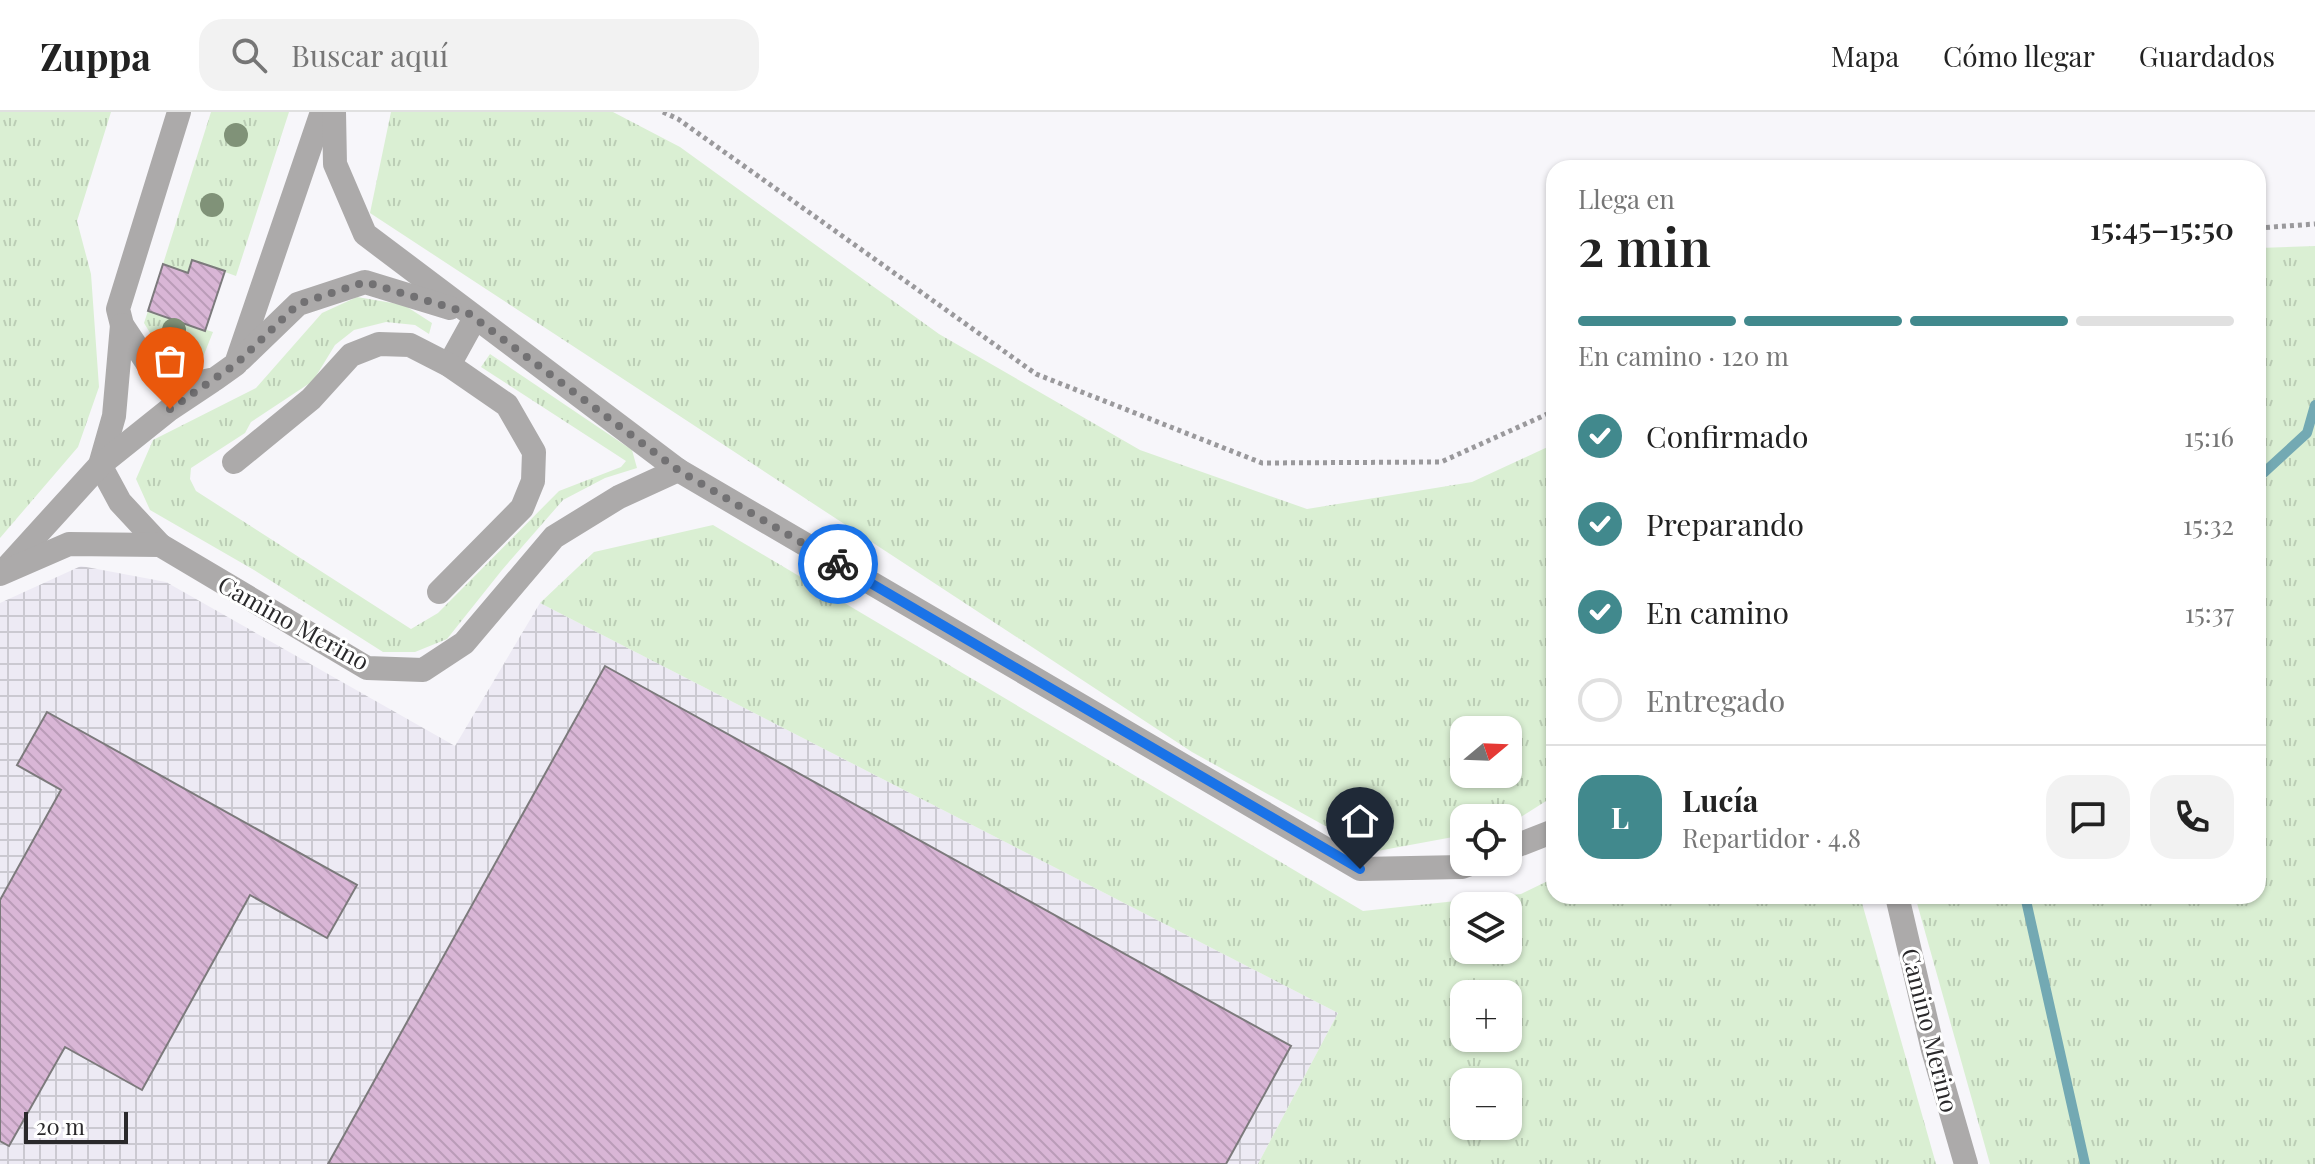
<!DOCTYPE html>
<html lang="es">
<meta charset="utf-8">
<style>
body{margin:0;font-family:"Playfair Display",serif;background:#f2f2f2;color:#222;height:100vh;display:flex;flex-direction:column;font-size:30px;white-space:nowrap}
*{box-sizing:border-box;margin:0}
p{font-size:26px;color:#767676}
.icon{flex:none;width:44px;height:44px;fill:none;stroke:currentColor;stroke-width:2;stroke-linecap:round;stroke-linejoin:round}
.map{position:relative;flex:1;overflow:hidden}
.sheet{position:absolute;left:1546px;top:48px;width:720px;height:744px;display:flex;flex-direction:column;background:#fff;border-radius:24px;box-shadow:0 2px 6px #0004}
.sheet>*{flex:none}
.needle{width:52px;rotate:71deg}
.fabs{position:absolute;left:1450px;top:604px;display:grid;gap:16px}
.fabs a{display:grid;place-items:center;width:72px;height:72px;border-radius:16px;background:#fff;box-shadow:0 2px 6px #0004;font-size:40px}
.scale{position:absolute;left:24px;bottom:20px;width:104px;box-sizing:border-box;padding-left:8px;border:4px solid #2a292b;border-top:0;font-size:22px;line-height:28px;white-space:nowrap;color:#2a292b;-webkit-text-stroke:6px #fff;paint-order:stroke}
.pin{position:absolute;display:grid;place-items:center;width:68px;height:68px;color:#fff;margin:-82px -34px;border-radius:50% 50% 50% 0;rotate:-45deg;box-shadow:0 0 8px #0007}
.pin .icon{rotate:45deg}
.courier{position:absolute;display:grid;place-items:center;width:80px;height:80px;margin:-40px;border:6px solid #1a73e8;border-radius:50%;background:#fff;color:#222;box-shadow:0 2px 10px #0007}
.headline em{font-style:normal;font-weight:600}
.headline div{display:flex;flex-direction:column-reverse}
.headline{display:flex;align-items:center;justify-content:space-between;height:136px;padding:0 32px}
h1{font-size:52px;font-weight:600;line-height:60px}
.bar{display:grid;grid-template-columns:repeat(4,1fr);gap:12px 8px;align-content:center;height:96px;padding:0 32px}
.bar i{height:10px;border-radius:6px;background:#e0e0e0}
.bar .active{background:#41898d}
.bar p{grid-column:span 4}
.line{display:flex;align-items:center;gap:20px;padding:0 32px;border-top:2px solid #e0e0e0}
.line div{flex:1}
.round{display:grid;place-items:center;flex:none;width:84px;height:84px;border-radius:24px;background:#f2f2f2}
ol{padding:0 32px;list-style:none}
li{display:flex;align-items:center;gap:24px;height:88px}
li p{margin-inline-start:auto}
li .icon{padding:8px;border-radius:50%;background:#41898d;color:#fff;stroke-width:4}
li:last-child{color:#767676}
li i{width:44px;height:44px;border:4px solid #e0e0e0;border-radius:50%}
header{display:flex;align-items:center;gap:48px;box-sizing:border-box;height:112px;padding:0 40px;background:#fff;border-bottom:2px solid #e0e0e0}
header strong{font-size:38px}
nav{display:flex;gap:44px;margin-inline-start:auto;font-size:28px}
.search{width:560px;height:72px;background:#f2f2f2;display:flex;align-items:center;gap:20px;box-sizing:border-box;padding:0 28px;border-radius:24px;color:#767676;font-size:30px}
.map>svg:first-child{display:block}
</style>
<header>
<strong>Zuppa</strong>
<div class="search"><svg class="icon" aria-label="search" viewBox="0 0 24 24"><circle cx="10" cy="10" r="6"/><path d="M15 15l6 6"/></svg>Buscar aquí</div>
<nav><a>Mapa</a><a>Cómo llegar</a><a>Guardados</a></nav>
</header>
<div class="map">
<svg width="2315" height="1052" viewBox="0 0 2315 1052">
<defs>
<pattern id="industrial-grid" width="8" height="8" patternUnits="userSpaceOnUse" patternTransform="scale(2)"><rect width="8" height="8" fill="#edeaf4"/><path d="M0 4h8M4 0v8" fill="none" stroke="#cbc9d1"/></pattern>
<pattern id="grass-tufts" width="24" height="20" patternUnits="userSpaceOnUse" patternTransform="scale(2)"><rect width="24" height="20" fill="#daefd3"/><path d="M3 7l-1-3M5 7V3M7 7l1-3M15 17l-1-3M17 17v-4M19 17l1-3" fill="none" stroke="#bbcdb5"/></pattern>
<pattern id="building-back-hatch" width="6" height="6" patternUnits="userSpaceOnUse" patternTransform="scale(2)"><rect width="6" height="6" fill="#d9b6d6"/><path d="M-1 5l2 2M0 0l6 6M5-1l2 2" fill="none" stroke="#ba9cb8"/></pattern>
</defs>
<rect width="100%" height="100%" fill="#f7f6fa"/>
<path fill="url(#industrial-grid)" d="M 81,454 L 166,470 L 455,634 L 540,491 L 1338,901 L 1258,1052 L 0,1052 L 0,491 Z"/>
<g fill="url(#grass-tufts)" fill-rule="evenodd">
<path d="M 0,0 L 111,0 L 77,109 L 91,162 L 99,275 L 78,335 L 0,426 Z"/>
<path d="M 211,0 L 289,0 L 236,164 L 192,148 L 188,161 L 163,152 Z"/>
<path d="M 391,0 L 613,0 L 680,35 L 939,222 L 1140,338 L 1307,397 L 1472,370 L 1554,332 L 1554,684 L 1508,713 L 1508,706 L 1464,706 L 1464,723 L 1372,740 L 1192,640 L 370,101 ZM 1508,618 L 1508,662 L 1464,662 L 1464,618 Z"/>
<path d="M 2315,134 L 2315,1052 L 1990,1052 L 1915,784 L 2258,784 L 2258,136 Z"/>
<path d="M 357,185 L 404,193 L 432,211 L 429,222 L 415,213 L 386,210 L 354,218 L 335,233 L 313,269 L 251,310 L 245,321 L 191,356 L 190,367 L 196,379 L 411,517 L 438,501 L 559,379 L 621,355 L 626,349 L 481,255 L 490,242 L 632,338 L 637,356 L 605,366 L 563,388 L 502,458 L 447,527 L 415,540 L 383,540 L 254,458 L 150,398 L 136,367 L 153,328 L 256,276 L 322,201 Z"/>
<path d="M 148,199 L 213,220 L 199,255 L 161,239 L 144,211 Z"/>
<path d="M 713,413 L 1363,799 L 1521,782 L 1554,766 L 1554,784 L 1860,784 L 1936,1052 L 1258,1052 L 1338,901 L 540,491 L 594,440 ZM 1508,794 L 1508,838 L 1464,838 L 1464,794 ZM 1508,882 L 1508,926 L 1464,926 L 1464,882 ZM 1508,970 L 1508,1014 L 1464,1014 L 1464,970 Z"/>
</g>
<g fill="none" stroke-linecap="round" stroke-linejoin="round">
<g stroke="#73a9b3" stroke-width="10">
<path d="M 2258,366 L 2307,321 L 2315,293"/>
<path d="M 2025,784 L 2085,1052"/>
</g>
</g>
<g fill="url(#building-back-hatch)" stroke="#7c7a7c" stroke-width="2">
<path d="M 192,148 L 225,159 L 205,219 L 148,199 L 163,152 L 188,161 Z"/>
<path d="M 605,554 L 1291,934 L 1226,1052 L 328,1052 Z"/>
<path d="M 47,600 L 357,773 L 327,826 L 250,783 L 142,978 L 65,935 L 9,1034 L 0,1029 L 0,788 L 61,678 L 17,653 Z"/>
</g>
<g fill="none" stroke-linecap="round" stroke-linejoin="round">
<g stroke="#9a999c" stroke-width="5" stroke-dasharray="4 4" stroke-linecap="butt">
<path d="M 663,0 L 678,7 L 1036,262 L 1262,351 L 1441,350 L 1554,299"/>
<path d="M 2258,116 L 2315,112"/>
</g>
<g stroke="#acaaaa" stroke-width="24">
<path d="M 179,0 L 118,197 L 122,213 L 150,255 L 192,272 L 215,267 L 236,252 L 322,0"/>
<path d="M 334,0 L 335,52 L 365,122 L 678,358 L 1360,757 L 1462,755 L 1476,750"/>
<path d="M 122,213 L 114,304 L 100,353 L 120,390 L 160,433"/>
<path d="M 241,247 L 298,192 L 365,170 L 450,196"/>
<path d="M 449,253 L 475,206"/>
<path d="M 234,350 L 311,287 L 351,243 L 379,232 L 410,233 L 449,253 L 507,293 L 534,340 L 533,369 L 522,396 L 439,480"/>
<path d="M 9,453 L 100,353 L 170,297 L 212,269"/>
<path d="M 0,462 L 69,432 L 160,433 L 367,556 L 423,558 L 464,531 L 554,425 L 619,385 L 678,358"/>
<path d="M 1508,737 L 1554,719"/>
<path d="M 1897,784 L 1933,938 L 1966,1052"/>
</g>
</g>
<g fill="#809278">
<circle cx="236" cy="23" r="12"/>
<circle cx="212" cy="93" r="12"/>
<circle cx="174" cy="218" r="12"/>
</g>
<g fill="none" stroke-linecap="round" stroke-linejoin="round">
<path stroke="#727173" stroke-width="8" stroke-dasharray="0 14.4" d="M 170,297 L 236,252 L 298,192 L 365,170 L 468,201 L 678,358 L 838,452"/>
<path stroke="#1a73e8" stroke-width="10" d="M 838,452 L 1360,757"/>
</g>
<g text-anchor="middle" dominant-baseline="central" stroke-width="6" stroke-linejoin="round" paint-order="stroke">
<g font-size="24" fill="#2a292b" stroke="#fff">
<text transform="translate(294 510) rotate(29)">Camino Merino</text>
<text transform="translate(1931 918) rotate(76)">Camino Merino</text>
</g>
</g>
</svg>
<div class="fabs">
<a><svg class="needle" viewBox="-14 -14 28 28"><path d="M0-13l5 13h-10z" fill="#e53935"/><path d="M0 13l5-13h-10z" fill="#767676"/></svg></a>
<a><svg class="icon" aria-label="locate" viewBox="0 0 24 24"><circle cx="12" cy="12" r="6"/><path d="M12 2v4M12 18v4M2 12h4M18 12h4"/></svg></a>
<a><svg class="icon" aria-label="layers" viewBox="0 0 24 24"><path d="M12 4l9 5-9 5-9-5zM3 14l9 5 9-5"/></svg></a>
<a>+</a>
<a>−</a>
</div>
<div class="scale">20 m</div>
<div class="pin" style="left:170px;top:297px;background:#ea580c"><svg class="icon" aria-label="bag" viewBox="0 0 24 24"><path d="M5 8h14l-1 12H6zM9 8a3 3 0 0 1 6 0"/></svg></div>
<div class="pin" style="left:1360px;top:757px;background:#1f2937"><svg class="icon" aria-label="home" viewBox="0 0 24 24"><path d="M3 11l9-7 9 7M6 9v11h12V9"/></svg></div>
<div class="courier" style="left:838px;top:452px"><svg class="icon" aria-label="bike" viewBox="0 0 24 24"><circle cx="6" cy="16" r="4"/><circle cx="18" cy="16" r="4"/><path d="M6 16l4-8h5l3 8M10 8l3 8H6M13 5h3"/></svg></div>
<section class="sheet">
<div class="headline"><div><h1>2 min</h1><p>Llega en</p></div><em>15:45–15:50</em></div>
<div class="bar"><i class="active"></i><i class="active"></i><i class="active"></i><i></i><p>En camino · 120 m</p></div>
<ol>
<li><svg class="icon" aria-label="check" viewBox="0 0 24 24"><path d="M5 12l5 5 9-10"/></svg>Confirmado<p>15:16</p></li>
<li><svg class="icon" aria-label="check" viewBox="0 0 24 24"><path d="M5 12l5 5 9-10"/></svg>Preparando<p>15:32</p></li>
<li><svg class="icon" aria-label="check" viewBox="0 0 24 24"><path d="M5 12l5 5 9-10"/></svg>En camino<p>15:37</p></li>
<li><i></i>Entregado</li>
</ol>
<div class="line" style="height:144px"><b class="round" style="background:#41898d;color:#fff">L</b><div><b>Lucía</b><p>Repartidor · 4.8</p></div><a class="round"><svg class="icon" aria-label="chat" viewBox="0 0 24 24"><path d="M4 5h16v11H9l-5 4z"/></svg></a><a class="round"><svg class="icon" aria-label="phone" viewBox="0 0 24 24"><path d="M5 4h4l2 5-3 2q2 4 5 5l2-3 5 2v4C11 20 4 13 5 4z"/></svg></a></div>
</section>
</div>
